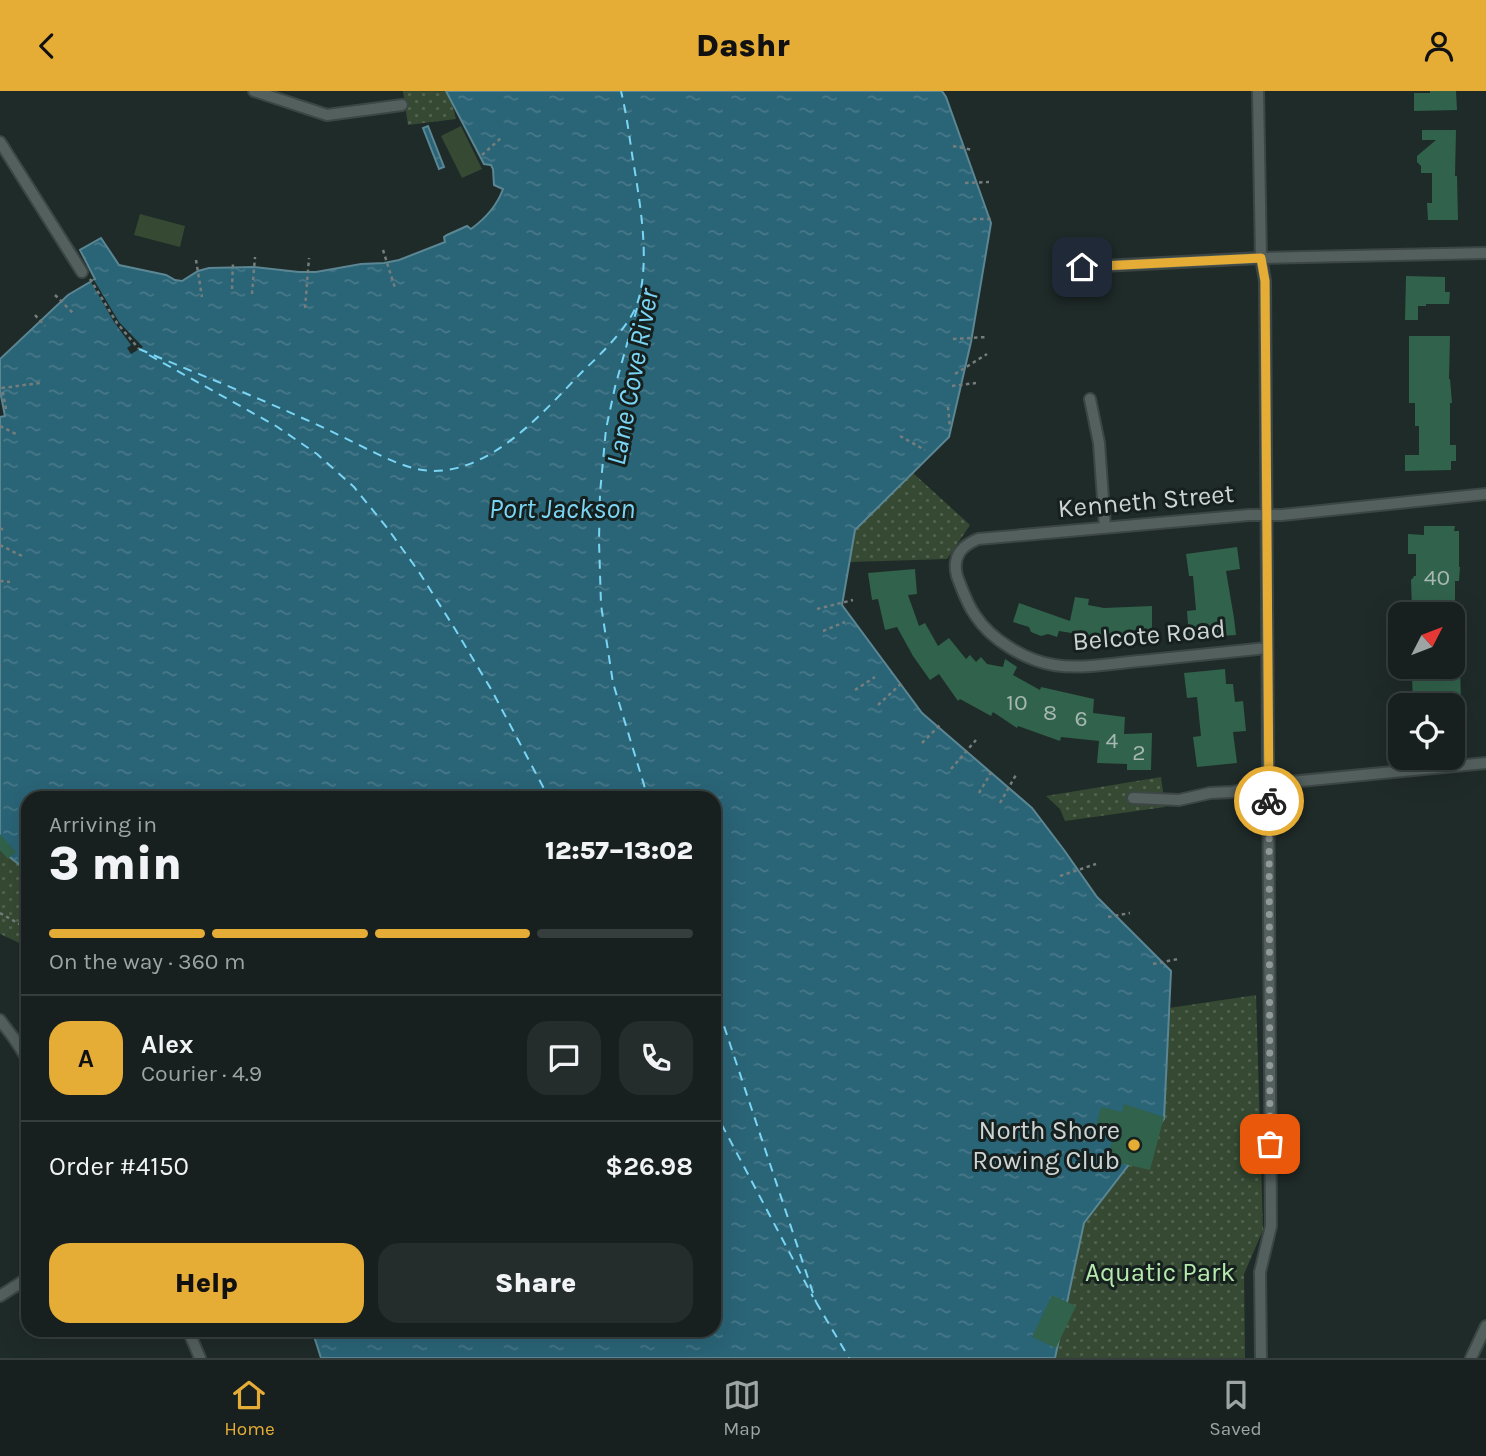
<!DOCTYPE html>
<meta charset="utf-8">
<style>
body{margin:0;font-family:Karla,sans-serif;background:#242d2c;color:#f1f3f6;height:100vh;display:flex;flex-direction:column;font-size:26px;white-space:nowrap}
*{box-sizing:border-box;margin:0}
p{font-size:23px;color:#9ea3a4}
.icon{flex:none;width:38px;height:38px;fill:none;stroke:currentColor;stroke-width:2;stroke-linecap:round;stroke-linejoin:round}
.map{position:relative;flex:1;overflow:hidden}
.sheet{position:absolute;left:21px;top:700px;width:700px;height:546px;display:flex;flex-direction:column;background:#17201f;border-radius:21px;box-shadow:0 7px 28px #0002,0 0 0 2px #363e3d}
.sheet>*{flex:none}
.needle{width:46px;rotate:48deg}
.buttons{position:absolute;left:1388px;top:511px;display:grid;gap:14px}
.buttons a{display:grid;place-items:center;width:77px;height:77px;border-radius:14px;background:#17201f;box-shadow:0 7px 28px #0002,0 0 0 2px #363e3d;font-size:35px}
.pin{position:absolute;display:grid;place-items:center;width:60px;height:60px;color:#fff;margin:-30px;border-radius:14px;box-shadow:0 4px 10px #0006}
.courier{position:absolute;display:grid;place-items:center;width:70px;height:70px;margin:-35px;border:5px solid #e6ad36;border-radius:50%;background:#fff;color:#222;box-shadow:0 2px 9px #0007}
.head em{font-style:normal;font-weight:800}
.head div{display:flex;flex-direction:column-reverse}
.head{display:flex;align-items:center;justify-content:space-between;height:119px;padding:0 28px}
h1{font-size:46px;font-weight:800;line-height:52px}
.bar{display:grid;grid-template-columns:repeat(4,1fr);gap:10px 7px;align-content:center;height:84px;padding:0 28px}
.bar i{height:9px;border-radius:5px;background:#363e3d}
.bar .active{background:#e6ad36}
.bar p{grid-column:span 4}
.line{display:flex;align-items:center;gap:18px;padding:0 28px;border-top:2px solid #363e3d}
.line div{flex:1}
.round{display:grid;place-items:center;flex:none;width:74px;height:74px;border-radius:21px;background:#242d2c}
.action{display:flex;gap:14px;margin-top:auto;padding:14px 28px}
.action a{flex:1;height:80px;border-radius:21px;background:#e6ad36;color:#111;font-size:28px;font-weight:800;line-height:80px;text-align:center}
.action a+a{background:#242d2c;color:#f1f3f6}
header{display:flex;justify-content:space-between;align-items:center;height:91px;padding:0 28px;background:#e6ad36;color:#111;font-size:32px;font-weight:800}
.menu{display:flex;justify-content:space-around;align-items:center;height:98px;border-top:2px solid #363e3d;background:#17201f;font-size:19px;color:#9ea3a4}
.menu a{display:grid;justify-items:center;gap:4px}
.menu .active{color:#e6ad36}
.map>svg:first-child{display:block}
</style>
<header><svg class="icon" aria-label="back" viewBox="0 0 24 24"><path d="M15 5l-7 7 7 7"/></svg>Dashr<svg class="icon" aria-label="person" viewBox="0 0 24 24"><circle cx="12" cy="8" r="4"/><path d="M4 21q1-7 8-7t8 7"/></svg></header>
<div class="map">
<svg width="1486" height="1267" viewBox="0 0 1486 1267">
<defs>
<pattern id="park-dots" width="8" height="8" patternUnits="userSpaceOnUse" patternTransform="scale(1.75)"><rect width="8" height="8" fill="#364a33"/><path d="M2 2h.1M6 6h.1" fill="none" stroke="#526350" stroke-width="1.8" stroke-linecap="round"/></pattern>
<pattern id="water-ripples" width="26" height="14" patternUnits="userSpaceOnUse" patternTransform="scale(1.75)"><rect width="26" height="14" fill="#2a6477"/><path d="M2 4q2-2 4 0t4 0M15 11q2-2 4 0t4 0" fill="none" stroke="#487989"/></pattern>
</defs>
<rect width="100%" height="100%" fill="#1f2b29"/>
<g fill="url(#park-dots)">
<path d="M 403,0 L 449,0 L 456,28 L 408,34 Z"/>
<path d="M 913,382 L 970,434 L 947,468 L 850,471 L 855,439 Z"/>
<path d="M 1161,686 L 1165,716 L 1065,730 L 1060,718 L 1046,705 Z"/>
<path d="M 0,756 L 12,768 L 28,780 L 28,856 L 0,843 Z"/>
<path d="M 1256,904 L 1263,1139 L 1244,1183 L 1245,1267 L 1055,1267 L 1084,1132 L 1164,1028 L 1169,917 Z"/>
</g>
<g fill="#364a33">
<path d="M 461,35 L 482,78 L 462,87 L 441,45 Z"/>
<path d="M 140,123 L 185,135 L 180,156 L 134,144 Z"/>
</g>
<g fill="url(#water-ripples)" stroke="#5b8693" stroke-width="2">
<path d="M 446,0 L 942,0 L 946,6 L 991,132 L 971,251 L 949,346 L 855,439 L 842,514 L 922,622 L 1032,717 L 1064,759 L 1097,806 L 1171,880 L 1164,1028 L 1084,1132 L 1055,1267 L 321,1267 L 313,1242 L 313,1239 L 714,1239 L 714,707 L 28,707 L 28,780 L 12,768 L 0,756 L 0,326 L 5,325 L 0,300 L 0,268 L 68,204 L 95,188 L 80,159 L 101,147 L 119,174 L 166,184 L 175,189 L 182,190 L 198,180 L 209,177 L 253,176 L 299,181 L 316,181 L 361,173 L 384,172 L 399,169 L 445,151 L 444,146 L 447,144 L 467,135 L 471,138 C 486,127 497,115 503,98 L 494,94 L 493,78 L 491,74 L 484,73 Z"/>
<path d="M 428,35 L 444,76 L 439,78 L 423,37 Z"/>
</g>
<path fill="#1f2b29" d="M 94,189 L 119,231 L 143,256 L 131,263 L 127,257 L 131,254 L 114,231 L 91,191 Z"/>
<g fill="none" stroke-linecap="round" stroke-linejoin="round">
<g stroke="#7ad5f4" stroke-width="2" stroke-dasharray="9 7" stroke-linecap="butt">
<path d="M 637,217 L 615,296 L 606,338 L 600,402 L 599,450 L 601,514 L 613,592 L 648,707"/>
<path d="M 139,258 C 193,281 247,302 300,326 C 323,336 345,347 367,358 C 388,368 409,379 432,380 C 493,381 544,320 583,280 C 601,263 631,234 638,210 C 651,168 639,106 632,63 C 629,42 626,21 621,0"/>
<path d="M 149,264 L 276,335 L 317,363 L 354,396 L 388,438 L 419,481 L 455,538 L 491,598 L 549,707"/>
<path d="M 714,905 L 816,1211"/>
<path d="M 714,1019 L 813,1206"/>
<path d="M 816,1211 L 849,1267"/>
</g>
</g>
<g fill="#31624b">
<path d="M 1430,0 L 1456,0 L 1457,19 L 1414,20 L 1414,2 L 1430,2 Z"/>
<path d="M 1422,39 L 1456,39 L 1455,85 L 1457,85 L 1458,129 L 1428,129 L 1427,112 L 1432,112 L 1432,82 L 1421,82 L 1421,75 L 1417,71 L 1417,65 L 1436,49 L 1422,49 Z"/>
<path d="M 1406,185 L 1445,186 L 1445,201 L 1450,201 L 1449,213 L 1426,213 L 1426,215 L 1418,215 L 1418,229 L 1405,229 Z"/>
<path d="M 1409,245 L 1450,245 L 1449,288 L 1450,288 L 1452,312 L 1450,312 L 1450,354 L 1456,354 L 1456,370 L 1451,370 L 1451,379 L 1405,380 L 1405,364 L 1419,364 L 1419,335 L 1415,335 L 1415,312 L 1409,312 Z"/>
<path d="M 1424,435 L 1455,435 L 1454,440 L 1459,440 L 1459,476 L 1460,476 L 1459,490 L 1455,490 L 1455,523 L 1420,523 L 1420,518 L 1412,518 L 1411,489 L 1413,487 L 1414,485 L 1416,485 L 1416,463 L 1408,463 L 1408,443 L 1424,444 Z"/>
<path d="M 1237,456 L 1240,478 L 1226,480 L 1234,527 L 1236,544 L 1189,547 L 1187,520 L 1196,519 L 1193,485 L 1189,485 L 1186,463 Z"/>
<path d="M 915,478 L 917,503 L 908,504 L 919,535 L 925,532 L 938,555 L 949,547 L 966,568 L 970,564 L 976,571 L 981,566 L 987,573 L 1003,576 L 1005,568 L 1017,576 L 1013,584 L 1040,599 L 1041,596 L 1094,608 L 1093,622 L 1125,626 L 1124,643 L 1152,642 L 1151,679 L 1127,679 L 1127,673 L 1097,672 L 1099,650 L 1061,646 L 1060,650 L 1018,635 L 1017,637 L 993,621 L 991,625 L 960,608 L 958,610 L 939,583 L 930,589 L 913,565 L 897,536 L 885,539 L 878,508 L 872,509 L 868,482 Z"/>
<path d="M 1075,506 L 1089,508 L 1088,514 L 1104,517 L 1152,515 L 1152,542 L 1103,543 L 1102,547 L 1059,540 L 1057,546 L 1048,543 L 1041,545 L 1031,541 L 1029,536 L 1013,531 L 1019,512 L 1070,530 Z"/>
<path d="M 1418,576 L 1460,576 L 1461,610 L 1416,613 L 1416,611 L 1413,611 L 1412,586 L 1418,586 Z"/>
<path d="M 1225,578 L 1226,593 L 1233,593 L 1235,611 L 1243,610 L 1246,640 L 1233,641 L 1237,672 L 1197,676 L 1193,646 L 1201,645 L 1197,606 L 1187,607 L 1184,582 Z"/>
<path d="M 0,743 L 16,761 L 8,768 L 0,759 Z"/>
<path d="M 1124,1013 L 1164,1026 L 1150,1079 L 1107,1069 L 1115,1040 L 1096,1035 L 1101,1016 L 1122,1021 Z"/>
<path d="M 1052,1204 L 1076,1215 L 1056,1257 L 1032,1246 Z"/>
</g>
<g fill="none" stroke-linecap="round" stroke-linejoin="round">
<g stroke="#3c4644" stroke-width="14">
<g id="street">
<path d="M 254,0 L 327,24 L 402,14"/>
<path d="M 1258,0 L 1261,167 L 1265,190 L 1271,1135 L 1260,1181 L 1261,1267"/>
<path d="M 0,51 L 82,181"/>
<path d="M 1082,176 L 1261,167 L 1486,162"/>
<path d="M 1090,308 L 1099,352 L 1105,436"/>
<path d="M 1267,557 C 1228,561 1189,565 1150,569 C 1121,571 1083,579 1054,574 C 1025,569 991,549 975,524 C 967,513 962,498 957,485 C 952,466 961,455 978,448 L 1249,424 L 1282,424 L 1486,403"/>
<path d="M 1133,707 L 1179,709 L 1210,702 L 1232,701 L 1269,693 L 1486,672"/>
<path d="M 0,929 L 13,946 L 28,969"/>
<path d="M 0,1205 L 28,1187"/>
<path d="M 188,1239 L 200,1267"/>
<path d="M 1471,1267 L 1486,1235"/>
</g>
</g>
<g stroke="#757e7d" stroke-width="2.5" stroke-dasharray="3.5 3.5" stroke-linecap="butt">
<path d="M 953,55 L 973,59"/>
<path d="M 482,64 L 501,47"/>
<path d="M 965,92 L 989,91"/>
<path d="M 973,128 L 994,128"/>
<path d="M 383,159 L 395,197"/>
<path d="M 196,169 L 202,206"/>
<path d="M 90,188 L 117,232 L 139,258"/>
<path d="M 232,198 L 233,172"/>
<path d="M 252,203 L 255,166"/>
<path d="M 55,204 L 74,223"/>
<path d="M 305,217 L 309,167"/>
<path d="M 35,224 L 45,235"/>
<path d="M 953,248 L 987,246"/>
<path d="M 955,283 L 987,263"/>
<path d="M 952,295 L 976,292"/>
<path d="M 948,316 L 950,337"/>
<path d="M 6,318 L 2,297 L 40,292"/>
<path d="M 0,335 L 18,344"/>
<path d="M 900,345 L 925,359"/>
<path d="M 0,437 L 2,438 L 0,441"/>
<path d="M 0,454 L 24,466"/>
<path d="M 0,490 L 10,491"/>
<path d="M 817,518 L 853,509"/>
<path d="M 823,540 L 845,531"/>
<path d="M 0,574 L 1,574"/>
<path d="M 855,599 L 875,586"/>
<path d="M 878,614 L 903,591"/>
<path d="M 922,652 L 940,634"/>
<path d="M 951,678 L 976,649"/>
<path d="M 979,702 L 992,680"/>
<path d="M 1000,712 L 1017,682"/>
<path d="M 1060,785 L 1096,773"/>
<path d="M 0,822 L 28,838"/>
<path d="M 1108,826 L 1130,822"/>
<path d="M 1153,873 L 1178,868"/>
</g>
<use href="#street" stroke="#53605d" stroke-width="10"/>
</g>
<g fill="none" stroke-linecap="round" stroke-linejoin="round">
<path stroke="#909998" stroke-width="7" stroke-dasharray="0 12.6" d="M 1269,710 L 1270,1053"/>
<path stroke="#e6ad36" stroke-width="9" d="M 1082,176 L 1261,167 L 1265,190 L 1269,710"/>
</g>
<circle fill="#e6ad36" stroke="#16211f" stroke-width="2.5" cx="1134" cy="1054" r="7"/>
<g text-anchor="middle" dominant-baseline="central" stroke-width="6" stroke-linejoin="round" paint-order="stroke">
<g font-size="23" fill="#a6b8b1">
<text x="1437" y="486">40</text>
<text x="1017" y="611">10</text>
<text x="1050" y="621">8</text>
<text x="1081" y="627">6</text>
<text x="1112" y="649">4</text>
<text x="1139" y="661">2</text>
</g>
<g font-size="26" fill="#cdd4d3" stroke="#16211f">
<text transform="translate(1146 410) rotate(-5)">Kenneth Street</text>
<text transform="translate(1149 544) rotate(-5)">Belcote Road</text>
</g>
<g font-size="26" fill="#cdd4d3" stroke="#16211f" text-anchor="end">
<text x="1120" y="1039">North Shore<tspan x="1120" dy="30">Rowing Club</tspan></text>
</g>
<g font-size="26" fill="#b5e9ad" stroke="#16211f">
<text x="1160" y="1181">Aquatic Park</text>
</g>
<g font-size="28" font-style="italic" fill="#7ad5f4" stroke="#16211f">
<text transform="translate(632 286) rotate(-79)">Lane Cove River</text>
<text x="562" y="417">Port Jackson</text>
</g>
</g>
</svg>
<div class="buttons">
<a><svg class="needle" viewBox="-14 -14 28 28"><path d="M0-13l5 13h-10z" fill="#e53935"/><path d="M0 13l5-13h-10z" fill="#9ea3a4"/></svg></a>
<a><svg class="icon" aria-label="locate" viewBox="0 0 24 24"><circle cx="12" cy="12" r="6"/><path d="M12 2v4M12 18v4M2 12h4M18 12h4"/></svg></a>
</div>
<div class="pin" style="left:1270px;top:1053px;background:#ea580c"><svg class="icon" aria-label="bag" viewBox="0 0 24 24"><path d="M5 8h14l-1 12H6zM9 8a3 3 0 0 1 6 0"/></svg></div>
<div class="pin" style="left:1082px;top:176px;background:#1f2937"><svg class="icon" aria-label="home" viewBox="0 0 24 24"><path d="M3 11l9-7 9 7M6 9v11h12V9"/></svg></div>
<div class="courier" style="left:1269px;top:710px"><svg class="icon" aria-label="bike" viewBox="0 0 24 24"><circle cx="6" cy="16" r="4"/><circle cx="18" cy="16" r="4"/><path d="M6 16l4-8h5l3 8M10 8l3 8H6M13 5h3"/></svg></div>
<section class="sheet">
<div class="head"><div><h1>3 min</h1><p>Arriving in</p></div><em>12:57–13:02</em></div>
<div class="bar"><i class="active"></i><i class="active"></i><i class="active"></i><i></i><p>On the way · 360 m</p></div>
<div class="line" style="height:126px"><b class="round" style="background:#e6ad36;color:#111">A</b><div><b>Alex</b><p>Courier · 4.9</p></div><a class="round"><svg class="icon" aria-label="chat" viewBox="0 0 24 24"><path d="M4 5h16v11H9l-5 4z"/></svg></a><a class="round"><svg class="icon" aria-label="phone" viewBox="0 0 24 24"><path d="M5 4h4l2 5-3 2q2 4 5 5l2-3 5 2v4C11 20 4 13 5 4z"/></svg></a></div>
<div class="line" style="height:91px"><div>Order #4150</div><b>$26.98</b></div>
<div class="action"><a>Help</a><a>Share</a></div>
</section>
</div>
<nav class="menu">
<a class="active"><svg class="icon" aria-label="home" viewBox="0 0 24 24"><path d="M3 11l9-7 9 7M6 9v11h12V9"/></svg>Home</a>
<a><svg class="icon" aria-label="map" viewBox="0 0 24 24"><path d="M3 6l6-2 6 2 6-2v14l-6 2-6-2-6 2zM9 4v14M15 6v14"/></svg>Map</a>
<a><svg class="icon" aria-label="saved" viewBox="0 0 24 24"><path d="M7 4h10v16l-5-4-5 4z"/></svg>Saved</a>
</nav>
